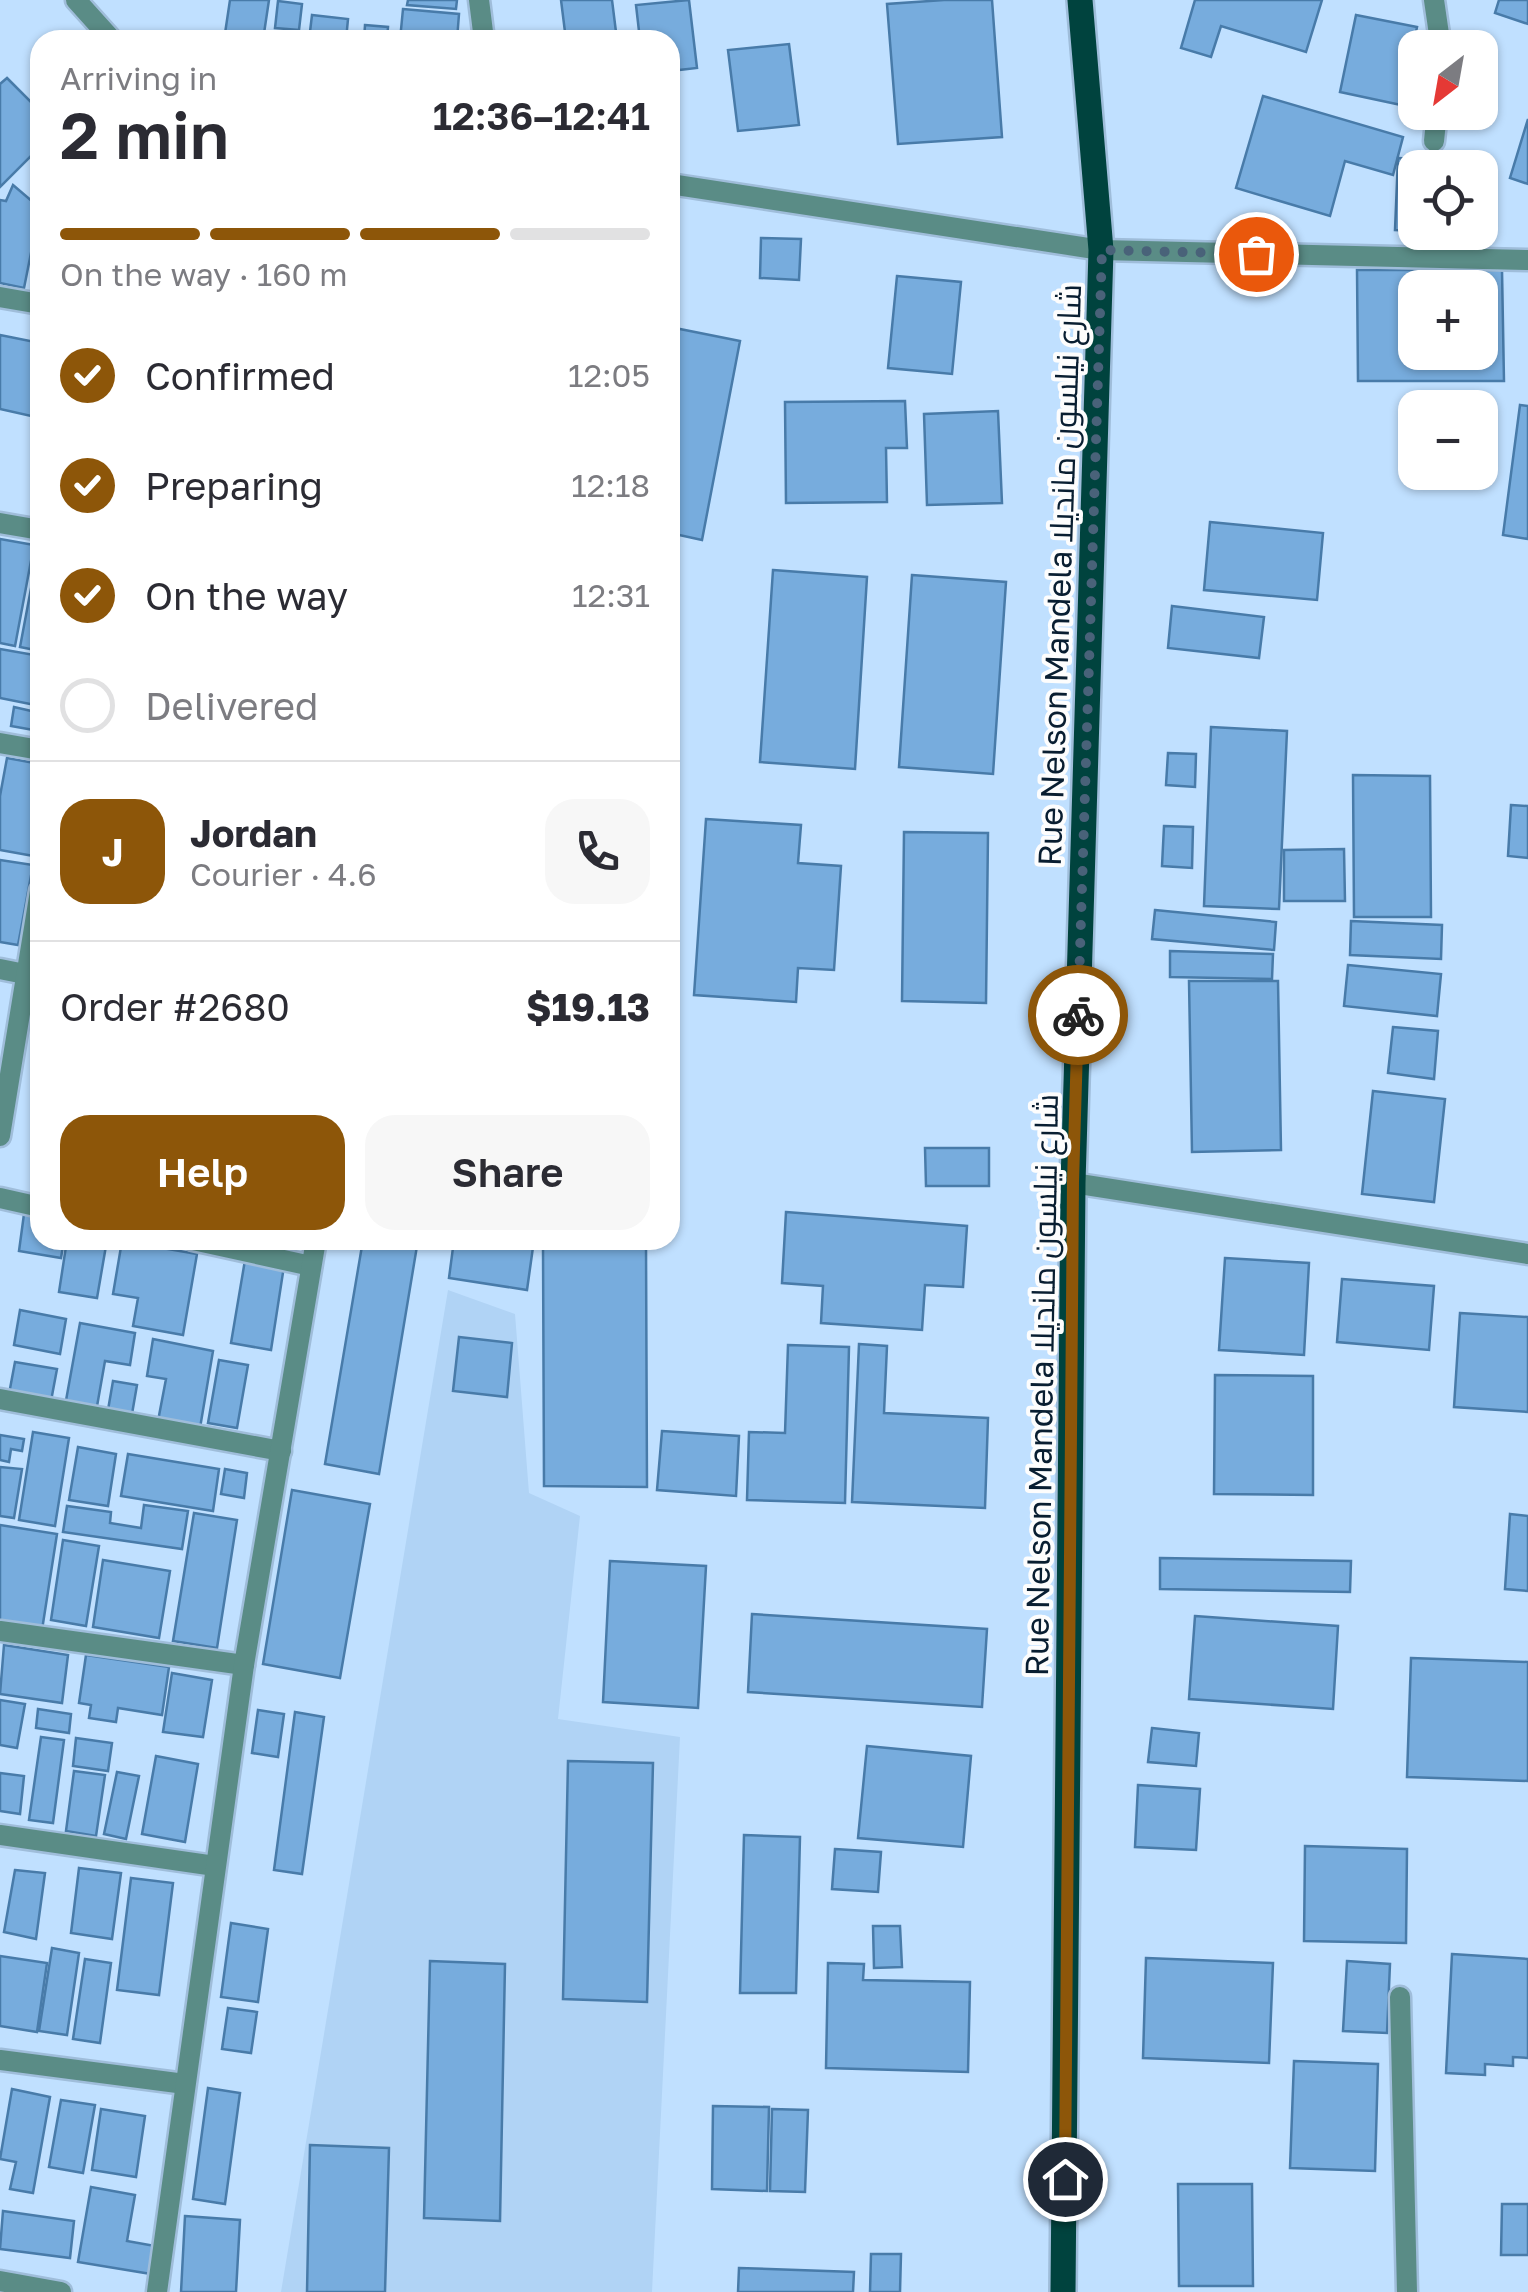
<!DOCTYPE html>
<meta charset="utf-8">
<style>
body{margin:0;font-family:"Golos Text",Cairo,sans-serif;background:#f7f7f7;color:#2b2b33;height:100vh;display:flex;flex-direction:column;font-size:38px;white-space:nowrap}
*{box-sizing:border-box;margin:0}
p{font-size:32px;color:#7c7c81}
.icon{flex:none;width:55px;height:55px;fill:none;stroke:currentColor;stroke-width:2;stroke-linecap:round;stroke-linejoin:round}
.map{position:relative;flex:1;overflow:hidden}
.drawer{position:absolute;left:30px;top:30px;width:650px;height:1220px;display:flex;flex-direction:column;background:#fff;border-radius:30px;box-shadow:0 2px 8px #0004}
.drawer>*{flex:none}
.needle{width:65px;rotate:211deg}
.fabs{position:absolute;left:1398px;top:30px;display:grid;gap:20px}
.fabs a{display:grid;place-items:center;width:100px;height:100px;border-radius:20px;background:#fff;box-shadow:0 2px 8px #0004;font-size:50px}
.pin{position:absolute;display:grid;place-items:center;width:85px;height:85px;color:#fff;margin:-42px;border:5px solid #fff;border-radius:50%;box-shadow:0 2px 10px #0007}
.courier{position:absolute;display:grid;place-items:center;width:100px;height:100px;margin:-50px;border:8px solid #8d5609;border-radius:50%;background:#fff;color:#222;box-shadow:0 2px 12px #0007}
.headline em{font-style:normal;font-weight:600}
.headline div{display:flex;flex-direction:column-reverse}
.headline{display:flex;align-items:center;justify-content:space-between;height:170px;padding:0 30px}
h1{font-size:65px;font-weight:600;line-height:75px}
.bar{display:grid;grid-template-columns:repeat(4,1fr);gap:15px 10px;align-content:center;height:120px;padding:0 30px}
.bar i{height:12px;border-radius:8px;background:#e1e1e2}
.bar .on{background:#8d5609}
.bar p{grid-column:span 4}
.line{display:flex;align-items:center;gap:25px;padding:0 30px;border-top:2px solid #e1e1e2}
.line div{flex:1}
.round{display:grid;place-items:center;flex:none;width:105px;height:105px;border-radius:30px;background:#f7f7f7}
ol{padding:0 30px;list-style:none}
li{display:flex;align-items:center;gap:30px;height:110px}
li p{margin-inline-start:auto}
li .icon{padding:10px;border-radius:50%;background:#8d5609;color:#fff;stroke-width:4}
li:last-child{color:#7c7c81}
li i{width:55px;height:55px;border:5px solid #e1e1e2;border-radius:50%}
.button{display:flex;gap:20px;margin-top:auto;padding:20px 30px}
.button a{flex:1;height:115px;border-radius:30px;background:#8d5609;color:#fff;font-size:40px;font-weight:600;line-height:115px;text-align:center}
.button a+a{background:#f7f7f7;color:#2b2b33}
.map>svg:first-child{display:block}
</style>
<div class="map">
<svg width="1528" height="2292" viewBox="0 0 1528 2292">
<rect width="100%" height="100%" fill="#c0e0ff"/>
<path fill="#b0d3f5" d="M 448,1290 L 515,1314 L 529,1493 L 580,1516 L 558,1719 L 680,1737 L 652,2292 L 281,2292 Z"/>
<g fill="#77acdd" stroke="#487ba9" stroke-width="2.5" fill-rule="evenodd">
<path d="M 230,0 L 269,0 L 263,40 L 224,40 Z"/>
<path d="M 408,0 L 457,0 L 456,9 L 407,5 Z"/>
<path d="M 561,0 L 612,0 L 617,40 L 566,40 Z"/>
<path d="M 689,0 L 697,68 L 670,71 L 670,40 L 640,40 L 636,5 Z"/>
<path d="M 944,0 L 992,0 L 1002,137 L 898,144 L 887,4 Z"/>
<path d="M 1195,0 L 1322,0 L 1306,52 L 1221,26 L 1211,57 L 1181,48 Z"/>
<path d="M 1499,0 L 1528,0 L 1528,24 L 1495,13 Z"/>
<path d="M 278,1 L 302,4 L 299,30 L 275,28 Z"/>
<path d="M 403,9 L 459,14 L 457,40 L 400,40 Z"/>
<path d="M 312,15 L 348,19 L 346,40 L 309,40 Z"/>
<path d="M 1356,15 L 1417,27 L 1401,105 L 1340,92 Z"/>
<path d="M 365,25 L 388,27 L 387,40 L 364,40 Z"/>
<path d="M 789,44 L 799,125 L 738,131 L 728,50 Z"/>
<path d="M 7,78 L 40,111 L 40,147 L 0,187 L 0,84 Z"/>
<path d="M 1263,96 L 1403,137 L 1393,175 L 1345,161 L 1330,216 L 1236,188 Z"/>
<path d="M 1528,119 L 1528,184 L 1510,178 Z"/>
<path d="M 1398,158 L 1482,163 L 1480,220 L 1480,168 L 1415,168 L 1415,231 L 1395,230 Z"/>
<path d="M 13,185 L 40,208 L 24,288 L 0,283 L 0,200 L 6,201 Z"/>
<path d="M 761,238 L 801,239 L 799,280 L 760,278 Z"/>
<path d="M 1357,270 L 1502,270 L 1504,381 L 1358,381 ZM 1415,288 L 1480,288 L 1480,352 L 1415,352 Z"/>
<path d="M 897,276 L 961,282 L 952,374 L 888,368 Z"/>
<path d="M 670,327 L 740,341 L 702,540 L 670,533 Z"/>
<path d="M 0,335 L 40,343 L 40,418 L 0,409 Z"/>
<path d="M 905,401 L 907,448 L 886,448 L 887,502 L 786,503 L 785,402 Z"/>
<path d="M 1520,405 L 1528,406 L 1528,539 L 1503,535 Z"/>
<path d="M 998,411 L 1002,503 L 927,505 L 924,414 Z"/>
<path d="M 1210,522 L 1323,533 L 1317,600 L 1204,590 Z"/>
<path d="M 0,539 L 34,545 L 15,646 L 0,643 Z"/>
<path d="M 39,546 L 40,546 L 40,651 L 20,647 Z"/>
<path d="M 773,570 L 867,577 L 855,769 L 760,762 Z"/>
<path d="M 912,575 L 1006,582 L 993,774 L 899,767 Z"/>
<path d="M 1172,606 L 1264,617 L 1259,658 L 1168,648 Z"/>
<path d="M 0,649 L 40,656 L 40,706 L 0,698 Z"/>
<path d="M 14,707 L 40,713 L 39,731 L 11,726 Z"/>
<path d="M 1211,727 L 1287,731 L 1279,909 L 1204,906 Z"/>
<path d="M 1168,753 L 1196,754 L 1195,787 L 1166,785 Z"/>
<path d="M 7,758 L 40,764 L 39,857 L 0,850 L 0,796 Z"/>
<path d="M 1353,775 L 1430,776 L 1431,917 L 1354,917 Z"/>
<path d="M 1511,805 L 1528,806 L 1528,858 L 1508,856 Z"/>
<path d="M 706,819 L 801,825 L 798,863 L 841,866 L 834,970 L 798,968 L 796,1002 L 694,995 Z"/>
<path d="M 1164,826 L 1193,827 L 1192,868 L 1162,866 Z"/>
<path d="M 904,832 L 988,833 L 986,1003 L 902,1001 Z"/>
<path d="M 1344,849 L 1345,901 L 1284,901 L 1284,850 Z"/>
<path d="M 0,860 L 33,865 L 18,945 L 0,942 Z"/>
<path d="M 1155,910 L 1276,922 L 1274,950 L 1152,939 Z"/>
<path d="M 1351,921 L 1442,925 L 1441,959 L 1350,955 Z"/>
<path d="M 1170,951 L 1273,954 L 1272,979 L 1170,977 Z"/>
<path d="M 1348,965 L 1441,974 L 1437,1016 L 1344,1006 Z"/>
<path d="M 1189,981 L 1278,981 L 1281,1150 L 1192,1152 Z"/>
<path d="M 1393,1027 L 1438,1031 L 1434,1079 L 1388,1073 Z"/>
<path d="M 1373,1091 L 1445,1099 L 1434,1202 L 1362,1194 Z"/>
<path d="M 925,1148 L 989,1148 L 989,1186 L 926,1186 Z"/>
<path d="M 786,1212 L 967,1226 L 963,1287 L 925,1285 L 922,1330 L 821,1323 L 823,1286 L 782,1283 Z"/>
<path d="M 24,1214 L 40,1216 L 40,1240 L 64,1240 L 61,1258 L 19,1251 Z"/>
<path d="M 67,1240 L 107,1240 L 97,1298 L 59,1292 Z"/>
<path d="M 363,1240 L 418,1240 L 379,1474 L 325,1464 Z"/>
<path d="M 454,1240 L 534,1240 L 527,1290 L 449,1278 Z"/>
<path d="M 122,1241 L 197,1254 L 183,1335 L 133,1326 L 138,1298 L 113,1294 Z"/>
<path d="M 543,1244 L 646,1244 L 647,1487 L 544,1486 Z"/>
<path d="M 1225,1258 L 1309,1263 L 1304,1355 L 1219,1350 Z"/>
<path d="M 245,1260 L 284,1266 L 271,1350 L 231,1343 Z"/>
<path d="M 1342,1279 L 1434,1286 L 1429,1350 L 1337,1342 Z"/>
<path d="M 20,1310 L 66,1319 L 60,1354 L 14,1345 Z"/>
<path d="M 1460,1313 L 1528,1317 L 1528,1412 L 1454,1407 Z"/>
<path d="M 80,1323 L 135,1333 L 130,1365 L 105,1361 L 96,1412 L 65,1406 Z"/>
<path d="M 459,1337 L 512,1343 L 507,1397 L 453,1391 Z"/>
<path d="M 153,1339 L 213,1351 L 200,1428 L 158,1421 L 166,1379 L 147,1376 Z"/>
<path d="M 859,1344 L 887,1346 L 884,1413 L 988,1418 L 985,1508 L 852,1502 Z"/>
<path d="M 788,1345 L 849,1347 L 845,1503 L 747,1500 L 749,1432 L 785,1433 Z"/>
<path d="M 219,1360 L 248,1365 L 237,1428 L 208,1423 Z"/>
<path d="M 15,1362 L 57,1369 L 51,1401 L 9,1394 Z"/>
<path d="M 1215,1375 L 1313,1376 L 1313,1495 L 1214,1494 Z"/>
<path d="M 113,1381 L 137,1385 L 132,1414 L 108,1410 Z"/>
<path d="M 662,1431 L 739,1436 L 736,1496 L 657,1490 Z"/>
<path d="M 33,1432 L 69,1438 L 55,1526 L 19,1520 Z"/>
<path d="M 0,1435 L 24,1439 L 22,1451 L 11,1449 L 9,1462 L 0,1460 Z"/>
<path d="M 78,1447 L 116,1454 L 108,1506 L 69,1500 Z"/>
<path d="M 128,1454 L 219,1469 L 213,1511 L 121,1496 Z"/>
<path d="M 0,1467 L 22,1469 L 14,1518 L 0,1516 Z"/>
<path d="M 225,1469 L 247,1473 L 244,1498 L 221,1494 Z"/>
<path d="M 292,1490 L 370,1504 L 340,1678 L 263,1664 Z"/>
<path d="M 144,1505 L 188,1511 L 182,1549 L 63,1532 L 67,1506 L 111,1512 L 110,1523 L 141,1528 Z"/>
<path d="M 194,1513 L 237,1520 L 217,1648 L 173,1641 Z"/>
<path d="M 1510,1514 L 1528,1516 L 1528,1591 L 1505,1589 Z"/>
<path d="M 0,1525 L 57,1534 L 42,1630 L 0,1623 Z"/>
<path d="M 63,1540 L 99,1546 L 86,1626 L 51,1620 Z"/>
<path d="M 1160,1558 L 1351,1561 L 1350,1592 L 1160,1589 Z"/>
<path d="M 103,1560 L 170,1571 L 159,1638 L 93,1627 Z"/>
<path d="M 610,1561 L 706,1566 L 698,1708 L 603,1702 Z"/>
<path d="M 752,1614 L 987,1629 L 982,1707 L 748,1692 Z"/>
<path d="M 1195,1616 L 1338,1626 L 1333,1709 L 1189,1699 Z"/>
<path d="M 4,1645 L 68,1655 L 62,1703 L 0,1694 Z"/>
<path d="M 86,1655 L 169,1667 L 162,1715 L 118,1708 L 116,1722 L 89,1718 L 91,1705 L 79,1703 Z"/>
<path d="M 1411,1658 L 1528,1662 L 1528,1781 L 1407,1777 Z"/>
<path d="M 172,1673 L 212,1680 L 203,1737 L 163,1732 Z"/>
<path d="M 0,1700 L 25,1704 L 17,1748 L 0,1745 Z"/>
<path d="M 38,1709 L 71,1714 L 69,1733 L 36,1728 Z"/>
<path d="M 258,1710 L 284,1714 L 278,1757 L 252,1753 Z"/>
<path d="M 295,1712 L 324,1717 L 302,1874 L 274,1870 Z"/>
<path d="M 1152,1728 L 1199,1733 L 1196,1766 L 1148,1762 Z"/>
<path d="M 41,1737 L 64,1740 L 53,1823 L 29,1820 Z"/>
<path d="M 76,1738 L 112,1743 L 108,1771 L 73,1766 Z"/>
<path d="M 867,1746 L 971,1756 L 963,1847 L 858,1838 Z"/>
<path d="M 156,1756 L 198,1764 L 185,1842 L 142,1834 Z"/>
<path d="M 568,1761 L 653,1763 L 647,2002 L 563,1999 Z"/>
<path d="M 74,1771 L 105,1775 L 96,1836 L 66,1831 Z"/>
<path d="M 117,1772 L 139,1776 L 126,1839 L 104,1834 Z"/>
<path d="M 0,1773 L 24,1776 L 20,1814 L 0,1811 Z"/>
<path d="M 1138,1785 L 1200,1789 L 1196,1850 L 1135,1847 Z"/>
<path d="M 744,1835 L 800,1837 L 796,1993 L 740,1993 Z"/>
<path d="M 1305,1846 L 1407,1849 L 1406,1943 L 1304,1941 Z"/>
<path d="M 835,1849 L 881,1852 L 878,1892 L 832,1889 Z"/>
<path d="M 79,1868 L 121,1873 L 112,1939 L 71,1933 Z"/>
<path d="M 15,1870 L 45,1873 L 36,1939 L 4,1932 Z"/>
<path d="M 131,1878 L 173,1883 L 159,1995 L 117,1990 Z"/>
<path d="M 231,1923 L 268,1929 L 258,2002 L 221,1997 Z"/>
<path d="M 873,1926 L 900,1926 L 902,1967 L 874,1968 Z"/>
<path d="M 52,1948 L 79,1953 L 67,2035 L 39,2031 Z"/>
<path d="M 1452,1954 L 1528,1959 L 1528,2058 L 1513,2057 L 1513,2066 L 1485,2064 L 1485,2075 L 1446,2073 Z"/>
<path d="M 0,1956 L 47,1963 L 37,2032 L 0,2026 Z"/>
<path d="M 1146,1958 L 1273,1963 L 1269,2063 L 1143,2058 Z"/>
<path d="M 85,1959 L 111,1963 L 100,2043 L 73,2039 Z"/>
<path d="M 430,1961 L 505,1964 L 500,2221 L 424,2218 Z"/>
<path d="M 1347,1961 L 1390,1964 L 1387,2033 L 1343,2031 Z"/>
<path d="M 828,1963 L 864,1964 L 863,1980 L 970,1982 L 968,2072 L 826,2068 Z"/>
<path d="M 228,2008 L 257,2012 L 251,2053 L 222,2049 Z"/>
<path d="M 1294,2061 L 1378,2064 L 1375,2171 L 1290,2168 Z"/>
<path d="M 208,2088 L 240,2093 L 225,2204 L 193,2199 Z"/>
<path d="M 12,2089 L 50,2097 L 33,2193 L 10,2189 L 16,2162 L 0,2159 Z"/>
<path d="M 61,2100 L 95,2105 L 83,2173 L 49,2167 Z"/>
<path d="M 713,2106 L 769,2107 L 767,2191 L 712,2189 Z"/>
<path d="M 101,2109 L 145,2116 L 136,2177 L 92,2170 Z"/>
<path d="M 772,2109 L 808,2110 L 805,2192 L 770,2191 Z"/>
<path d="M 310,2145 L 389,2148 L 385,2292 L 307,2292 Z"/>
<path d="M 1178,2184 L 1252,2184 L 1253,2286 L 1179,2286 Z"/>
<path d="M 91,2187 L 135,2195 L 127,2241 L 155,2246 L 151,2274 L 78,2262 Z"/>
<path d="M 1502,2204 L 1528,2204 L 1528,2255 L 1501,2255 Z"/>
<path d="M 3,2211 L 74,2221 L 70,2258 L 0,2249 Z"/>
<path d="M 185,2216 L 240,2220 L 236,2292 L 181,2292 Z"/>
<path d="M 871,2254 L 901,2254 L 900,2292 L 870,2292 Z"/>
<path d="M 739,2268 L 854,2272 L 853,2292 L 738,2292 Z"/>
</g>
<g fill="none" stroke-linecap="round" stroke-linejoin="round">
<g stroke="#9fbdda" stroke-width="25">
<g id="minor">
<path d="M 479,0 L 484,40"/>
<path d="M 1434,0 L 1441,48"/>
<path d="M 1434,141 L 1437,112"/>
<path d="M 1101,250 L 1528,260"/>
<path d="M 0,297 L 40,304"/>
<path d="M 0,523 L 40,530"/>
<path d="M 0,743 L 40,750"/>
<path d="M 0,969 L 40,977"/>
<path d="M 0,1136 L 40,891"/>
<path d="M 1073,1183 L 1528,1254"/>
<path d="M 0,1198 L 40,1207"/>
<path d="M 193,1240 L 311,1266"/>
<path d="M 0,1399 L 281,1451"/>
<path d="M 0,1631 L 244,1665"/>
<path d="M 0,1835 L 215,1866"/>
<path d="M 1400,1997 L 1407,2292"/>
<path d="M 0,2060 L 185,2084"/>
<path d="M 0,2281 L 61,2292"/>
<path d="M 157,2292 L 244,1665 L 316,1240"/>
</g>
</g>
<g stroke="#9fbdda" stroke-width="25">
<g id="tertiary">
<path d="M 76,0 L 112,40"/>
<path d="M 670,184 L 1101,250"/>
</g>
</g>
<g stroke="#9fbdda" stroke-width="30">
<path id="primary" d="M 1063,2292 L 1073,1183 L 1101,250 L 1080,0"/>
</g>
<use href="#minor" stroke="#5a8c86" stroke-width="20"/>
<use href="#tertiary" stroke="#5a8c86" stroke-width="20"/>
<use href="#primary" stroke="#00433e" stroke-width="25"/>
</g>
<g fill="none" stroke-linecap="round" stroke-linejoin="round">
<path stroke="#496279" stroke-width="10" stroke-dasharray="0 18" d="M 1078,1015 L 1102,250 L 1256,254"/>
<path stroke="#8d5609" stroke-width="12" d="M 1065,2179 L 1073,1182 L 1078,1015"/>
</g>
<g text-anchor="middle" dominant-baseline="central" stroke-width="8" stroke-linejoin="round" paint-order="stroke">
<g font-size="32" fill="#091e31" stroke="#fdfdfd">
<text transform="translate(1059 575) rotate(-88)">Rue Nelson Mandela شارع نيلسون مانديلا</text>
<text transform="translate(1041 1385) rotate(-89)">Rue Nelson Mandela شارع نيلسون مانديلا</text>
</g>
</g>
</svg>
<div class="fabs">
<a><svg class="needle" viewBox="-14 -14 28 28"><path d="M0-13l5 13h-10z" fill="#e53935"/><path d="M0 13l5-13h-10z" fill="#7c7c81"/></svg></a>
<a><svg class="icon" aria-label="locate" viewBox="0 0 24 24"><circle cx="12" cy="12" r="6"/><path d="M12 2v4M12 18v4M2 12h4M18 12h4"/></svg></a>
<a>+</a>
<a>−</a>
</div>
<div class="pin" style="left:1256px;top:254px;background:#ea580c"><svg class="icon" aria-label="bag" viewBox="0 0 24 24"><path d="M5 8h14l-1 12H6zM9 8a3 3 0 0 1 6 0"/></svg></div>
<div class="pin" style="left:1065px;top:2179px;background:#1f2937"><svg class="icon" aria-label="home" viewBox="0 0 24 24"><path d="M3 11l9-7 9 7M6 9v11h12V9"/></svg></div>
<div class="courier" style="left:1078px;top:1015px"><svg class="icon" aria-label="bike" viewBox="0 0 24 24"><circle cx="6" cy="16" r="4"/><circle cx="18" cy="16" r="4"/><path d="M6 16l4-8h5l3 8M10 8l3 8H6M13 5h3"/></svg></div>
<section class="drawer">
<div class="headline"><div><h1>2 min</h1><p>Arriving in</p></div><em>12:36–12:41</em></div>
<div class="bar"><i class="on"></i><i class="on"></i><i class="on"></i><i></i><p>On the way · 160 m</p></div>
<ol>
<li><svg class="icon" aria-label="check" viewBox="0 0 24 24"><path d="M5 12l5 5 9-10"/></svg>Confirmed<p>12:05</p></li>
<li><svg class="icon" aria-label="check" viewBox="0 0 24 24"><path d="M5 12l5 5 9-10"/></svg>Preparing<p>12:18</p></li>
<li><svg class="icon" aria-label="check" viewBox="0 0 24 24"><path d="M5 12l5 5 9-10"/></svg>On the way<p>12:31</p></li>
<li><i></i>Delivered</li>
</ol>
<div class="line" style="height:180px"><b class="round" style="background:#8d5609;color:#fff">J</b><div><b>Jordan</b><p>Courier · 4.6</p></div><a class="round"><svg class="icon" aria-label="phone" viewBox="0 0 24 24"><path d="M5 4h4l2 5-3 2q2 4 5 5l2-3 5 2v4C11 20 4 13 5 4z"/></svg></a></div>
<div class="line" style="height:130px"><div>Order #2680</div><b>$19.13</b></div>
<div class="button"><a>Help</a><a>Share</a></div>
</section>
</div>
